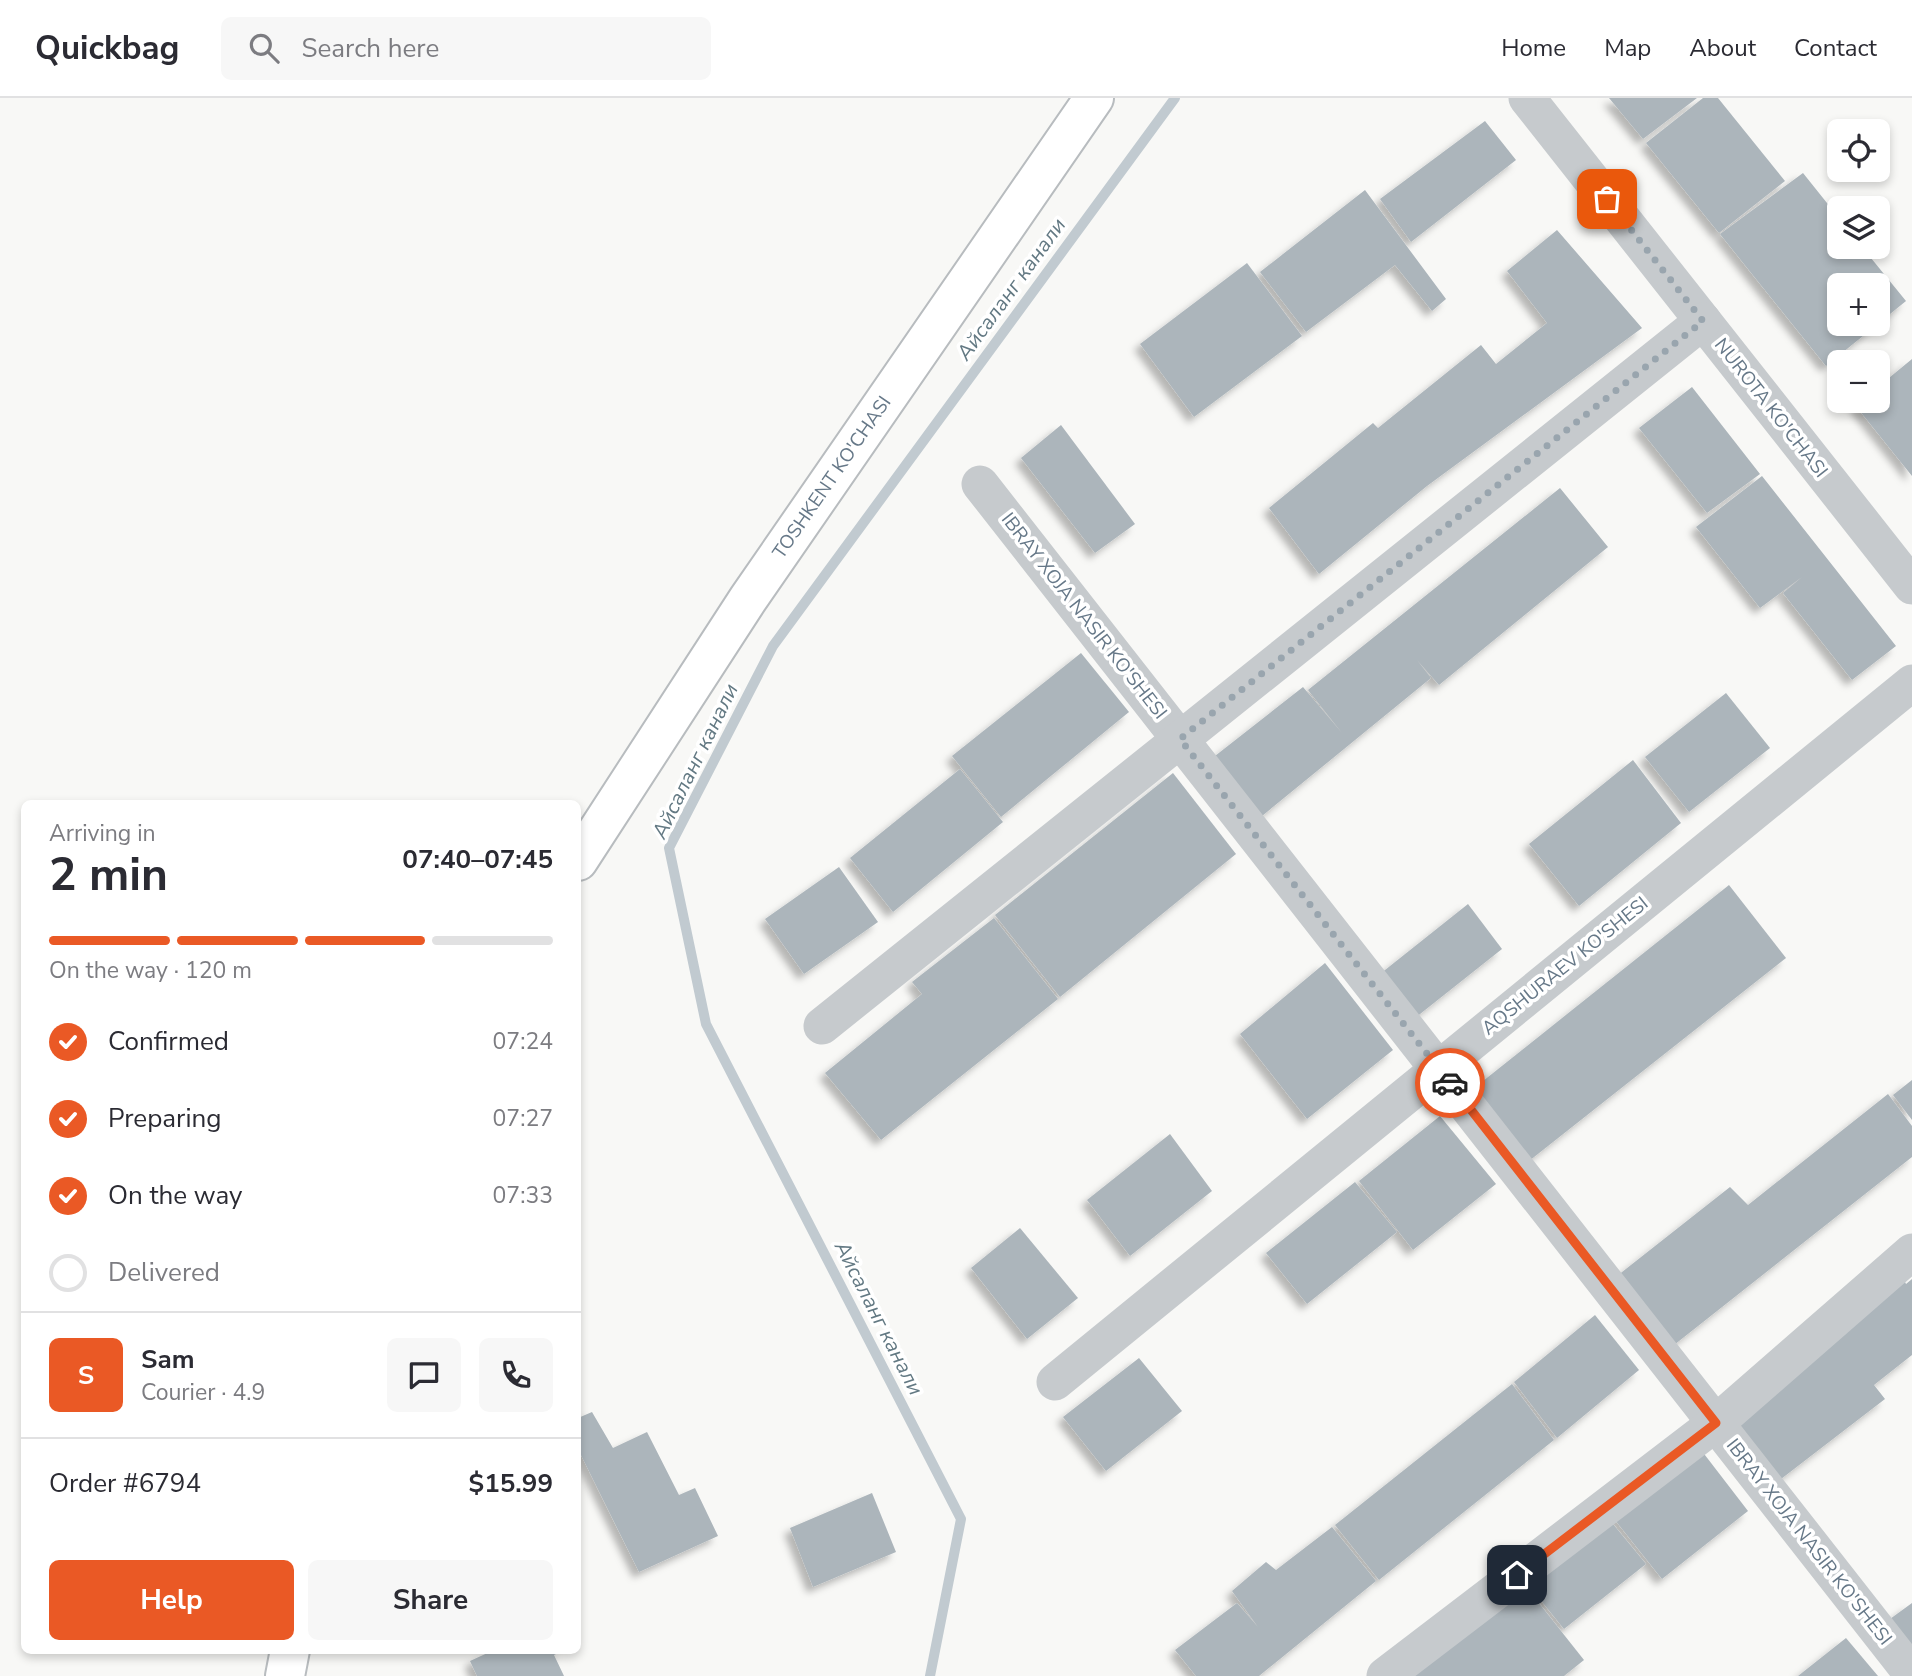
<!DOCTYPE html>
<meta charset="utf-8">
<style>
body{margin:0;font-family:"Nunito Sans",sans-serif;background:#f7f7f7;color:#2b2b33;height:100vh;display:flex;flex-direction:column;font-size:26px;white-space:nowrap}
*{box-sizing:border-box;margin:0}
p{font-size:23px;color:#7c7c81}
.icon{flex:none;width:38px;height:38px;fill:none;stroke:currentColor;stroke-width:2;stroke-linecap:round;stroke-linejoin:round}
.map{position:relative;flex:1;overflow:hidden}
.panel{position:absolute;left:21px;top:702px;width:560px;height:854px;display:flex;flex-direction:column;background:#fff;border-radius:10px;box-shadow:0 4px 10px #0003}
.panel>*{flex:none}
.tools{position:absolute;left:1827px;top:21px;display:grid;gap:14px}
.tools a{display:grid;place-items:center;width:63px;height:63px;border-radius:10px;background:#fff;box-shadow:0 4px 10px #0003;font-size:35px}
.pin{position:absolute;display:grid;place-items:center;width:60px;height:60px;color:#fff;margin:-30px;border-radius:14px;box-shadow:0 4px 10px #0006}
.courier{position:absolute;display:grid;place-items:center;width:70px;height:70px;margin:-35px;border:5px solid #ea5925;border-radius:50%;background:#fff;color:#222;box-shadow:0 2px 9px #0007}
.headline em{font-style:normal;font-weight:700}
.headline div{display:flex;flex-direction:column-reverse}
.headline{display:flex;align-items:center;justify-content:space-between;height:119px;padding:0 28px}
h1{font-size:46px;font-weight:700;line-height:52px}
.bar{display:grid;grid-template-columns:repeat(4,1fr);gap:10px 7px;align-content:center;height:84px;padding:0 28px}
.bar i{height:9px;border-radius:5px;background:#e1e1e2}
.bar .selected{background:#ea5925}
.bar p{grid-column:span 4}
.line{display:flex;align-items:center;gap:18px;padding:0 28px;border-top:2px solid #e1e1e2}
.line div{flex:1}
.round{display:grid;place-items:center;flex:none;width:74px;height:74px;border-radius:10px;background:#f7f7f7}
ol{padding:0 28px;list-style:none}
li{display:flex;align-items:center;gap:21px;height:77px}
li p{margin-inline-start:auto}
li .icon{padding:7px;border-radius:50%;background:#ea5925;color:#fff;stroke-width:4}
li:last-child{color:#7c7c81}
li i{width:38px;height:38px;border:4px solid #e1e1e2;border-radius:50%}
.primary-button{display:flex;gap:14px;margin-top:auto;padding:14px 28px}
.primary-button a{flex:1;height:80px;border-radius:10px;background:#ea5925;color:#fff;font-size:28px;font-weight:700;line-height:80px;text-align:center}
.primary-button a+a{background:#f7f7f7;color:#2b2b33}
header{display:flex;align-items:center;gap:42px;box-sizing:border-box;height:98px;padding:0 35px;background:#fff;border-bottom:2px solid #e1e1e2}
header strong{font-size:33px}
nav{display:flex;gap:38px;margin-inline-start:auto;font-size:24px}
.search{width:490px;height:63px;background:#f7f7f7;display:flex;align-items:center;gap:18px;box-sizing:border-box;padding:0 24px;border-radius:10px;color:#7c7c81;font-size:26px}
.map>svg:first-child{display:block}
</style>
<header>
<strong>Quickbag</strong>
<div class="search"><svg class="icon" aria-label="search" viewBox="0 0 24 24"><circle cx="10" cy="10" r="6"/><path d="M15 15l6 6"/></svg>Search here</div>
<nav><a>Home</a><a>Map</a><a>About</a><a>Contact</a></nav>
</header>
<div class="map">
<svg width="1912" height="1578" viewBox="0 0 1912 1578">
<defs>
<filter id="shadow"><feDropShadow dx="-6" dy="6" stdDeviation="3.5" flood-color="#0004"/></filter>
</defs>
<rect width="100%" height="100%" fill="#f8f8f6"/>
<g fill="none" stroke-linecap="round" stroke-linejoin="round">
<path stroke="#c1cad0" stroke-width="10" d="M 930,1578 L 961,1421 L 706,926 L 669,750 L 773,548 L 1175,0"/>
</g>
<g fill="#acb5bb" fill-rule="evenodd" filter="url(#shadow)">
<path d="M 1609,0 L 1697,0 L 1643,41 Z"/>
<path d="M 1703,0 L 1718,0 L 1785,83 L 1719,135 L 1646,45 Z"/>
<path d="M 1485,23 L 1516,62 L 1411,144 L 1380,101 Z"/>
<path d="M 1803,75 L 1839,120 L 1839,149 L 1862,149 L 1906,203 L 1826,268 L 1720,136 ZM 1839,187 L 1878,187 L 1878,226 L 1839,226 Z"/>
<path d="M 1365,92 L 1446,201 L 1432,213 L 1395,167 L 1306,234 L 1260,174 Z"/>
<path d="M 1557,132 L 1642,230 L 1427,388 L 1319,476 L 1269,410 L 1373,325 L 1378,330 L 1481,247 L 1496,266 L 1547,225 L 1507,173 Z"/>
<path d="M 1247,165 L 1302,238 L 1194,319 L 1140,246 Z"/>
<path d="M 1912,261 L 1912,378 L 1855,307 L 1860,303 L 1878,303 L 1878,289 Z"/>
<path d="M 1692,289 L 1760,376 L 1707,415 L 1639,330 Z"/>
<path d="M 1061,327 L 1135,426 L 1095,455 L 1021,360 Z"/>
<path d="M 1762,378 L 1896,548 L 1852,582 L 1783,495 L 1802,479 L 1760,510 L 1696,429 Z"/>
<path d="M 1560,390 L 1608,449 L 1439,587 L 1417,562 L 1431,580 L 1262,718 L 1215,658 L 1303,589 L 1342,635 L 1308,592 Z"/>
<path d="M 1081,555 L 1129,614 L 1001,719 L 952,658 Z"/>
<path d="M 1726,595 L 1770,650 L 1689,714 L 1645,659 Z"/>
<path d="M 1633,662 L 1681,725 L 1579,808 L 1529,746 Z"/>
<path d="M 960,671 L 1003,724 L 893,814 L 850,760 Z"/>
<path d="M 1173,675 L 1236,756 L 1060,899 L 995,817 Z"/>
<path d="M 839,769 L 878,824 L 804,876 L 765,821 Z"/>
<path d="M 1729,787 L 1786,860 L 1529,1063 L 1473,991 Z"/>
<path d="M 1468,806 L 1502,851 L 1415,920 L 1380,876 Z"/>
<path d="M 994,820 L 1058,901 L 881,1042 L 825,975 L 922,896 L 912,884 Z"/>
<path d="M 1325,865 L 1393,952 L 1307,1021 L 1240,936 Z"/>
<path d="M 1912,982 L 1912,1022 L 1893,997 Z"/>
<path d="M 1888,996 L 1912,1028 L 1912,1059 L 1674,1247 L 1617,1178 L 1730,1089 L 1748,1107 Z"/>
<path d="M 1440,1018 L 1496,1086 L 1413,1152 L 1359,1083 Z"/>
<path d="M 1170,1036 L 1212,1093 L 1130,1158 L 1087,1102 Z"/>
<path d="M 1355,1084 L 1397,1134 L 1307,1206 L 1266,1155 Z"/>
<path d="M 1020,1130 L 1078,1200 L 1027,1241 L 971,1170 Z"/>
<path d="M 1912,1181 L 1912,1257 L 1874,1287 L 1885,1301 L 1781,1381 L 1729,1318 L 1904,1182 L 1906,1186 Z"/>
<path d="M 1595,1217 L 1639,1272 L 1557,1340 L 1514,1284 Z"/>
<path d="M 1139,1260 L 1182,1313 L 1106,1373 L 1063,1319 Z"/>
<path d="M 1512,1286 L 1554,1342 L 1379,1482 L 1335,1427 Z"/>
<path d="M 592,1314 L 613,1350 L 647,1334 L 679,1397 L 695,1390 L 718,1438 L 639,1474 L 578,1351 L 578,1320 Z"/>
<path d="M 1698,1348 L 1748,1413 L 1662,1481 L 1611,1417 Z"/>
<path d="M 872,1395 L 896,1454 L 813,1489 L 790,1430 Z"/>
<path d="M 1608,1420 L 1646,1466 L 1564,1531 L 1526,1484 Z"/>
<path d="M 1332,1429 L 1376,1483 L 1259,1578 L 1196,1578 L 1175,1552 L 1237,1505 L 1258,1529 L 1232,1493 L 1266,1464 L 1276,1472 Z"/>
<path d="M 1519,1480 L 1584,1562 L 1564,1578 L 1394,1578 Z"/>
<path d="M 1912,1505 L 1912,1551 L 1890,1521 Z"/>
<path d="M 1846,1540 L 1878,1578 L 1798,1578 Z"/>
<path d="M 494,1552 L 564,1552 L 554,1557 L 564,1578 L 477,1578 L 470,1563 Z"/>
</g>
<g fill="none" stroke-linecap="round" stroke-linejoin="round">
<g stroke="#b8bcbf" stroke-width="42">
<g id="trunk">
<path id="s1" d="M 578,763 L 748,501 L 1094,0"/>
<path d="M 285,1578 L 290,1552"/>
</g>
</g>
<g stroke="#c6cacd" stroke-width="37">
<path d="M 1527,0 L 1912,488"/>
<path d="M 980,386 L 1912,1576"/>
<path d="M 822,928 L 1703,223"/>
<path d="M 1055,1284 L 1912,585"/>
<path d="M 1385,1578 L 1716,1325 L 1912,1154"/>
</g>
<use href="#trunk" stroke="#fff" stroke-width="38"/>
</g>
<g fill="none" stroke-linecap="round" stroke-linejoin="round">
<path stroke="#99a5ae" stroke-width="7" stroke-dasharray="0 12.6" d="M 1450,985 L 1180,641 L 1703,223 L 1607,101"/>
<path stroke="#ea5925" stroke-width="9" d="M 1450,985 L 1716,1325 L 1517,1477"/>
</g>
<g text-anchor="middle" dominant-baseline="central" stroke-width="7" stroke-linejoin="round" paint-order="stroke">
<g font-size="19" fill="#667888" stroke="#fff">
<text transform="translate(1771 310) rotate(52)">NUROTA KO'CHASI</text>
<text stroke="none"><textPath href="#s1" startOffset="460">TOSHKENT KO'CHASI</textPath></text>
<text transform="translate(1084 518) rotate(52)">IBRAY XOJA NASIR KO'SHESI</text>
<text transform="translate(1565 868) rotate(-39)">AQSHURAEV KO'SHESI</text>
<text transform="translate(1809 1444) rotate(52)">IBRAY XOJA NASIR KO'SHESI</text>
</g>
<g font-size="21" font-style="italic" fill="#637983" stroke="#fff">
<text transform="translate(1011 191) rotate(-54)">Айсаланг канали</text>
<text transform="translate(695 663) rotate(-64)">Айсаланг канали</text>
<text transform="translate(879 1220) rotate(63)">Айсаланг канали</text>
</g>
</g>
</svg>
<div class="tools">
<a><svg class="icon" aria-label="locate" viewBox="0 0 24 24"><circle cx="12" cy="12" r="6"/><path d="M12 2v4M12 18v4M2 12h4M18 12h4"/></svg></a>
<a><svg class="icon" aria-label="layers" viewBox="0 0 24 24"><path d="M12 4l9 5-9 5-9-5zM3 14l9 5 9-5"/></svg></a>
<a>+</a>
<a>−</a>
</div>
<div class="pin" style="left:1607px;top:101px;background:#ea580c"><svg class="icon" aria-label="bag" viewBox="0 0 24 24"><path d="M5 8h14l-1 12H6zM9 8a3 3 0 0 1 6 0"/></svg></div>
<div class="pin" style="left:1517px;top:1477px;background:#1f2937"><svg class="icon" aria-label="home" viewBox="0 0 24 24"><path d="M3 11l9-7 9 7M6 9v11h12V9"/></svg></div>
<div class="courier" style="left:1450px;top:985px"><svg class="icon" aria-label="car" viewBox="0 0 24 24"><path d="M5 17H2v-5l4-1 3-4h7l3 4 3 1v5h-3M9 17h6M6 11h13"/><circle cx="7" cy="17" r="2"/><circle cx="17" cy="17" r="2"/></svg></div>
<section class="panel">
<div class="headline"><div><h1>2 min</h1><p>Arriving in</p></div><em>07:40–07:45</em></div>
<div class="bar"><i class="selected"></i><i class="selected"></i><i class="selected"></i><i></i><p>On the way · 120 m</p></div>
<ol>
<li><svg class="icon" aria-label="check" viewBox="0 0 24 24"><path d="M5 12l5 5 9-10"/></svg>Confirmed<p>07:24</p></li>
<li><svg class="icon" aria-label="check" viewBox="0 0 24 24"><path d="M5 12l5 5 9-10"/></svg>Preparing<p>07:27</p></li>
<li><svg class="icon" aria-label="check" viewBox="0 0 24 24"><path d="M5 12l5 5 9-10"/></svg>On the way<p>07:33</p></li>
<li><i></i>Delivered</li>
</ol>
<div class="line" style="height:126px"><b class="round" style="background:#ea5925;color:#fff">S</b><div><b>Sam</b><p>Courier · 4.9</p></div><a class="round"><svg class="icon" aria-label="chat" viewBox="0 0 24 24"><path d="M4 5h16v11H9l-5 4z"/></svg></a><a class="round"><svg class="icon" aria-label="phone" viewBox="0 0 24 24"><path d="M5 4h4l2 5-3 2q2 4 5 5l2-3 5 2v4C11 20 4 13 5 4z"/></svg></a></div>
<div class="line" style="height:91px"><div>Order #6794</div><b>$15.99</b></div>
<div class="primary-button"><a>Help</a><a>Share</a></div>
</section>
</div>
